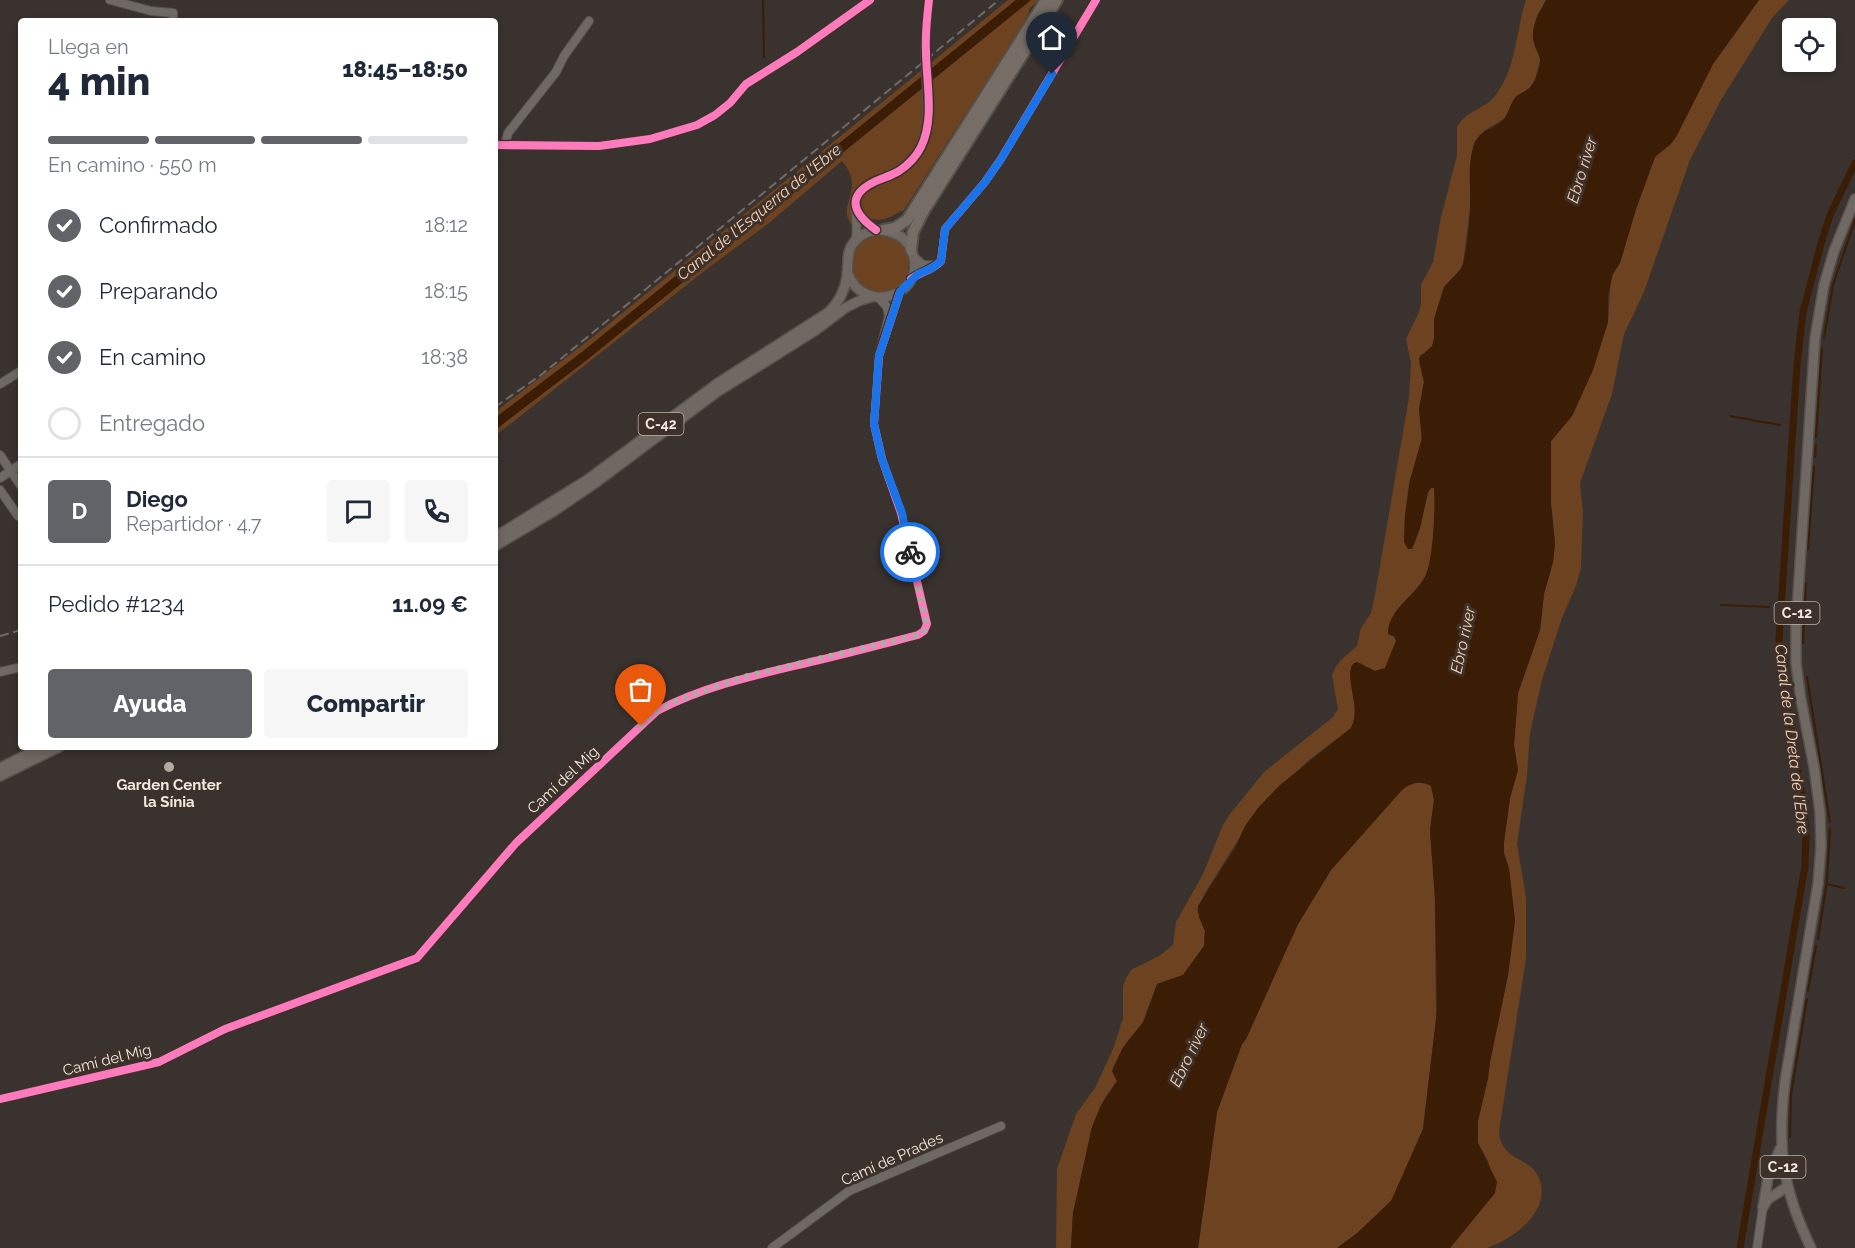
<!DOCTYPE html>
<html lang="es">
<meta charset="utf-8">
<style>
body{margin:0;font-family:Raleway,sans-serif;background:#f6f6f7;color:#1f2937;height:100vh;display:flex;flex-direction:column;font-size:22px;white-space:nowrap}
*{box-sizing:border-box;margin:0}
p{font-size:20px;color:#747a83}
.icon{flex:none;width:33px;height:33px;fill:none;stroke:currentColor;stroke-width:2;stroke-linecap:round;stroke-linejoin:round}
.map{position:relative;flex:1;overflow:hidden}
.side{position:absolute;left:18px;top:18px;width:480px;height:732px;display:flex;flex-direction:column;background:#fff;border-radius:6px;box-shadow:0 3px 9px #0003}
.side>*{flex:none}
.controls{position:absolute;left:1782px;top:18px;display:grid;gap:12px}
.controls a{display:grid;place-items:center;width:54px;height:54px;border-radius:6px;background:#fff;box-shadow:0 3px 9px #0003;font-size:30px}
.pin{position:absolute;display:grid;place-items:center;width:51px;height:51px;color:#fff;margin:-62px -26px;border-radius:50% 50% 50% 0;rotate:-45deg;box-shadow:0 0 6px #0007}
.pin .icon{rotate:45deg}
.courier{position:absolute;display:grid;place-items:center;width:60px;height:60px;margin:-30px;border:4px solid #1a73e8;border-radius:50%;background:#fff;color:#222;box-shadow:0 2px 8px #0007}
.headline em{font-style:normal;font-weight:800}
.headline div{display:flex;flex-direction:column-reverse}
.headline{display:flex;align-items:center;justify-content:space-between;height:102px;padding:0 30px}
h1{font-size:39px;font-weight:800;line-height:45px}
.bar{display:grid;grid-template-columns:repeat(4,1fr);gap:9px 6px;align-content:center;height:72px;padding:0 30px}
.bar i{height:8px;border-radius:4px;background:#e0e1e3}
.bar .active{background:#616368}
.bar p{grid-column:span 4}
.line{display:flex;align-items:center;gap:15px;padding:0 30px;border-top:2px solid #e0e1e3}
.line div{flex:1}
.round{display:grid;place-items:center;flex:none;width:63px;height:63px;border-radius:6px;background:#f6f6f7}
ol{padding:0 30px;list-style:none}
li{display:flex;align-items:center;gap:18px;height:66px}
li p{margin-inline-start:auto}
li .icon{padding:6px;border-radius:50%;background:#616368;color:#fff;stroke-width:4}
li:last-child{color:#747a83}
li i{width:33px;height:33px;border:3px solid #e0e1e3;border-radius:50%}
.primary-button{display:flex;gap:12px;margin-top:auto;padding:12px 30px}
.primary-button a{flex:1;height:69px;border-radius:6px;background:#616368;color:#fff;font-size:24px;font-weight:800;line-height:69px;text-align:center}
.primary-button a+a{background:#f6f6f7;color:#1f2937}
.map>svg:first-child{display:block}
</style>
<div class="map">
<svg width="1855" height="1248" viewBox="0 0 1855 1248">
<rect width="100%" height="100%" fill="#39322e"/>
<g fill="#6c4220">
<path d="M 1008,0 L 1016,0 L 582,352 L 495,418 L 495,412 L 594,336 Z"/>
<path d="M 1031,0 L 1040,0 L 1030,8 L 1026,20 L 904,210 L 888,218 L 878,220 L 866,218 L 852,225 C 835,204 867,191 842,161 L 769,223 L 707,269 L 495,436 L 495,430 L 588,359 Z"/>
<path d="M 1526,0 L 1546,0 L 1537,16 L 1534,27 L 1533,39 L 1540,53 L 1540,60 L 1535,80 L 1529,89 L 1516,96 L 1505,118 L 1485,130 L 1474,143 L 1470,170 L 1470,209 L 1463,264 L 1460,270 L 1444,287 L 1434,319 L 1434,339 L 1432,346 L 1427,352 L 1420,355 L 1419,363 L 1424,382 L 1419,409 L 1422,443 L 1409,484 L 1405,515 L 1404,542 L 1414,545 L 1420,528 L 1428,492 L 1431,488 L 1434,488 C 1435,507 1434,561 1425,577 C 1414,595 1396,607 1389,627 L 1396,641 L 1385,669 L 1375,671 L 1357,662 L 1353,664 L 1350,672 C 1353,689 1359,712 1351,728 L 1309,760 L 1258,808 L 1205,893 L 1197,910 L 1205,931 L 1204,946 L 1183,975 L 1157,984 L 1142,1024 L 1126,1043 L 1113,1068 L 1117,1081 L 1105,1098 L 1092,1127 L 1073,1213 L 1071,1248 L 1056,1248 L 1057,1169 L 1076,1114 L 1095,1088 L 1113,1049 L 1123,1018 L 1123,986 L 1126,978 L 1131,970 L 1159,956 L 1173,945 L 1176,922 L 1203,874 L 1223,825 L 1230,814 L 1264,772 L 1333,717 L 1338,709 L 1332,676 L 1335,668 L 1340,661 L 1357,646 L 1361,628 L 1371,613 L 1375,595 L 1409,397 L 1411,363 L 1406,339 L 1419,312 L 1421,304 L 1421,285 L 1433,262 L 1441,217 L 1457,155 L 1457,127 C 1465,111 1483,110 1493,98 C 1517,70 1515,33 1526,0 Z"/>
<path d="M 1759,0 L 1789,0 L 1772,18 L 1721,100 L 1690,160 L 1644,292 L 1624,334 L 1612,394 L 1580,483 L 1583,513 L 1581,568 L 1576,586 L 1562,618 L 1542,680 L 1530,733 L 1527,775 L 1517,844 L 1526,897 L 1526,959 L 1499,1131 C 1501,1162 1530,1156 1539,1178 C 1552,1211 1514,1239 1487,1248 C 1477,1248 1461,1248 1450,1248 L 1495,1193 L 1488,1161 L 1478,1143 L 1478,1121 L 1488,1078 L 1490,1062 L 1508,975 L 1515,921 L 1509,869 L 1504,853 L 1504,842 L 1510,798 L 1518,770 L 1514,745 L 1518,693 L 1540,630 L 1544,594 L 1553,562 L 1555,543 L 1551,504 L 1551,441 L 1572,416 L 1595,365 L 1599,347 L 1608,322 L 1611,278 L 1620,263 L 1636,209 L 1655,157 L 1676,137 L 1713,64 Z"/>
<circle cx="880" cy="264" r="29"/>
<path d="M 1418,782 L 1424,782 L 1431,786 L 1434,800 L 1430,830 L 1435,899 L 1436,1019 L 1423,1129 L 1397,1189 L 1391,1201 L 1361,1230 L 1337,1248 L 1198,1248 L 1217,1112 L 1242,1044 L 1246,1039 L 1298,924 L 1331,870 L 1401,791 L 1406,786 Z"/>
</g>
<g fill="#3b1c04">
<path d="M 1016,0 L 1031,0 L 588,359 L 495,430 L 495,418 L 582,352 Z"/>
<path d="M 1546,0 L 1759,0 L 1713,64 L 1676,137 L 1671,144 L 1655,157 L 1636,209 L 1620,263 L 1613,273 L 1608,295 L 1608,322 L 1593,370 L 1572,416 L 1551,441 L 1551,504 L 1555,543 L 1553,562 L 1544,594 L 1540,630 L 1518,693 L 1514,745 L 1518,770 L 1510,798 L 1504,842 L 1504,853 L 1509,869 L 1515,921 L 1508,975 L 1490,1062 L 1488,1078 L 1478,1121 L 1478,1143 L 1497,1182 L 1495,1193 L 1450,1248 L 1337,1248 L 1355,1235 L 1391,1201 L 1423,1129 L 1437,1011 L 1435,899 L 1430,830 L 1434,800 L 1431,786 C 1420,780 1410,783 1401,791 L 1331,870 L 1298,924 L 1246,1039 L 1242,1044 L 1217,1112 L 1198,1248 L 1071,1248 L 1073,1213 L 1092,1127 L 1101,1105 L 1117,1081 L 1112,1071 L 1122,1049 L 1144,1021 L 1157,984 L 1183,975 L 1204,946 L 1205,931 L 1199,917 L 1198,906 L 1235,848 L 1245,826 L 1258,808 L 1280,785 L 1351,728 C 1361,708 1347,687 1351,667 L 1353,664 L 1357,662 L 1375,671 L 1385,668 L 1396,641 L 1395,637 L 1388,634 C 1388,607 1419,595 1427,572 C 1433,557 1436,505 1434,488 L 1431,488 L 1428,492 L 1420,528 L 1412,549 L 1408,549 L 1404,542 L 1405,515 L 1410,480 L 1422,438 L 1419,409 L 1424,382 L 1419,358 L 1432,346 L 1434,339 L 1434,319 L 1444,287 L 1460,270 L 1463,264 C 1467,246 1470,224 1470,205 C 1471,186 1467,164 1474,145 C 1480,128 1495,130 1504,119 C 1509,113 1511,100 1517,96 C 1527,89 1531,90 1536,77 C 1546,54 1535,56 1533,38 C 1532,23 1540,12 1546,0 Z"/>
</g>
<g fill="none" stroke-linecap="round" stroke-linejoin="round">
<g stroke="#3b1c04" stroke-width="2">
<path d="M 763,0 L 764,57"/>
<path d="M 1824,338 L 1833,285 L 1855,220"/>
<path d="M 1730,416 L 1780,425"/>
<path d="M 1816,437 L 1822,348"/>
<path d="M 1815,457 L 1816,445"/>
<path d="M 1808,549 L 1814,466"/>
<path d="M 1721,605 L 1769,607"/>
<path d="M 1803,643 L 1806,583"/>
<path d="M 1807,677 L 1830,822"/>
<path d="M 1827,884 L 1844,888"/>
<path d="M 1818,939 L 1827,881 L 1830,829"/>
<path d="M 1808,991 L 1816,946"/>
<path d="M 1790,1137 L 1791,1095 L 1807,999"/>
</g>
<path stroke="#3b1c04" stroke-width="7" d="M 1740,1248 L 1805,866 L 1806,832 L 1804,809 L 1782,674 L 1779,639 L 1797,365 L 1803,312 L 1822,240 L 1830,215 L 1855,163"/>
<g stroke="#56504c" stroke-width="10">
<g id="minor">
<path d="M 110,0 L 151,11 L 173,13 L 173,21"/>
<path d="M 925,48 L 929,0"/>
<path d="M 495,145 L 599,146 L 650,139 L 697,125 L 715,115 L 730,103 L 746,84 L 797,52 L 870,0"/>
<path d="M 505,145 L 508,133 L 556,72 L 564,56 L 589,21"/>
<path d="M 858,213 L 864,221 L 876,230"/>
<path d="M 855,242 C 860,227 852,206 857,196 C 863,186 874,182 883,178 C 923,162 929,136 927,96"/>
<path d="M 914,257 L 923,265 L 934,265"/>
<path d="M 911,279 C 921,272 933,270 941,261 L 945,229 L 985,182 L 1001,159 L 1096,0"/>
<path d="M 891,320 L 900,292"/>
<path d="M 0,384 L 21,371"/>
<path d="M 0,455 L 21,486"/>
<path d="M 0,478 L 21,464"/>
<path d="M 0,490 L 18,516"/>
<path d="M 0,672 L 21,667"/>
<path d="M 0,1099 L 159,1062 L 225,1029 L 417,958 L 516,843 L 657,711 C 706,685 761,674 815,661 C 849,653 883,644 918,635 L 924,631 L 927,624 L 901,513 L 882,459 L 874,424 L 879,356 L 889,316 L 887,307 L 879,298"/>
<path d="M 772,1248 L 849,1191 L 1001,1126"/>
<path d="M 1757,1248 L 1763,1207"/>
</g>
</g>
<g stroke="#56504c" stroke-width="12">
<g id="major">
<path d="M 495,537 L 587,480 L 718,383 L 829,312 C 839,302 845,291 847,276 C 849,261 845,249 858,238 C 868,230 881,228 893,233 C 902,236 909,243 912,252 C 929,293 865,319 847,272"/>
<path d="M 495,546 L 554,511 L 598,481 L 717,392 L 816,330 L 845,308 L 861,300 L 872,297"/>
<path d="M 0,768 L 42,747"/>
<path d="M 0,776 L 59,747"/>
<path d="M 1763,1207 L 1768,1178 L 1780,1149"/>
<path d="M 1763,1207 L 1768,1199 L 1787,1187"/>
<path d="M 1811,1248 C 1782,1188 1777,1147 1785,1081 L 1818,884 L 1821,846 L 1820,812 L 1814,767 L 1801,700 L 1796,663 L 1796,625 L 1815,338 L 1824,285 L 1834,251 L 1855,199"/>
</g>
</g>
<g stroke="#56504c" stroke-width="14">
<g id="highway">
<path d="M 884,230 L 895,228 L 907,220 L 1046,0"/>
<path d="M 911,250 L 913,232 L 923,212 L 1057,0"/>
</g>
</g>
<use href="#minor" stroke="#6f6965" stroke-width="8"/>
<use href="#major" stroke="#706863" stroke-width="9"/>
<use href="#highway" stroke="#756d66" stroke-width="10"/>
<g stroke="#706a67" stroke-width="2" stroke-dasharray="9 4.5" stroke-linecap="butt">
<path d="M 495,407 L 541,375 L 999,0"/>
<path d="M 0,636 L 21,630"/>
</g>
<g stroke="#56504c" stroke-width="10" stroke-linecap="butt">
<path id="minor-bridge" d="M 925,48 L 927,96"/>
</g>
<use href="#minor-bridge" stroke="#6f6965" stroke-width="8"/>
<g stroke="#3d3129" stroke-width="11">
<g id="cycleway">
<path d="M 495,145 L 599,146 L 650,139 L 697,125 L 715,115 L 730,103 L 746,84 L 797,52 L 870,0"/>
<path d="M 876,230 C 855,215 844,197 874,182 C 882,178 891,176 899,171 C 908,165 916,157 921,147 C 935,119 926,81 926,51 C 925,34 927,17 929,0"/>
<path d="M 911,279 C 921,272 933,270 941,261 L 945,229 L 985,182 L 1001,159 L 1096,0"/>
<path d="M 0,1099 L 159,1062 L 225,1029 L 417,958 L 516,843 L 657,711 C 706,685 761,674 815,661 C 849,653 883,644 918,635 L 924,631 L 927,624 L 901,513 L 882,459 L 874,424 L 879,356 L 900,292"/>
</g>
</g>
<use href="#cycleway" stroke="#fd7abc" stroke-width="8"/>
</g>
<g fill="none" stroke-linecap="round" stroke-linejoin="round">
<path stroke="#b1a9a4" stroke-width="6" stroke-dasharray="0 10.8" d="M 641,726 L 657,711 L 674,702 L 743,677 L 918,635 L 924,631 L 927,624 L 910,552"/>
<path stroke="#1a73e8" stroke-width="8" d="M 910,552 L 902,513 L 882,459 L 874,424 L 879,356 L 900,292 L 918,274 L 932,268 L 941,261 L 945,229 L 985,182 L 1001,159 L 1052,74"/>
</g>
<circle fill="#b1a9a4" stroke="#3d3129" stroke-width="2" cx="169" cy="767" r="6"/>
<g text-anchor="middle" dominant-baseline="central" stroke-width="6" stroke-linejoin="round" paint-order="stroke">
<g fill="#3d3129" stroke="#bbb2ac" stroke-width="1.5">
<rect x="638.5" y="413" width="45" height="22" rx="4.5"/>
<rect x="1774.5" y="602" width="45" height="22" rx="4.5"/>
<rect x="1760.5" y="1156" width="45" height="22" rx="4.5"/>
</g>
<g font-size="14" font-weight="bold" fill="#f1e9e4">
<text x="661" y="424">C-42</text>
<text x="1797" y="613">C-12</text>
<text x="1783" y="1167">C-12</text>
</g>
<g font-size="15" fill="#f1e9e4" stroke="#3d3129">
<text transform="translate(563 780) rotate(-43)">Camí del Mig</text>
<text transform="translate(107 1060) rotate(-14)">Camí del Mig</text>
<text transform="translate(892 1159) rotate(-24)">Camí de Prades</text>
</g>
<g font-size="15" font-weight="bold" fill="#f1e9e4" stroke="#3d3129">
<text x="169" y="785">Garden Center<tspan x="169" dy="17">la Sínia</tspan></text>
</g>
<g font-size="16" font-style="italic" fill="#f8d2b7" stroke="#3d3129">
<text transform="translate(1582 170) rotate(-73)">Ebro river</text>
<text transform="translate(759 212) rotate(-39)">Canal de l'Esquerra de l'Ebre</text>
<text transform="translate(1463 640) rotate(-78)">Ebro river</text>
<text transform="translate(1792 739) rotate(83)">Canal de la Dreta de l'Ebre</text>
<text transform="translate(1189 1055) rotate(-64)">Ebro river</text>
</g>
</g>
</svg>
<div class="controls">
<a><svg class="icon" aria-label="locate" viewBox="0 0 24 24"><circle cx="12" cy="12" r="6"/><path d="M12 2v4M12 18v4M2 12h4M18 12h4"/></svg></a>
</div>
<div class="pin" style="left:641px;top:726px;background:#ea580c"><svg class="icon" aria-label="bag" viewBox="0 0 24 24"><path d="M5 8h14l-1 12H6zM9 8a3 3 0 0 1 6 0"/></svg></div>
<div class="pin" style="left:1052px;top:74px;background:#1f2937"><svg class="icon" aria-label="home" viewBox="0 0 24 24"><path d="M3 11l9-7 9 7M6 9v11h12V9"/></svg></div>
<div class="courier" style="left:910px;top:552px"><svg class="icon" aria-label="bike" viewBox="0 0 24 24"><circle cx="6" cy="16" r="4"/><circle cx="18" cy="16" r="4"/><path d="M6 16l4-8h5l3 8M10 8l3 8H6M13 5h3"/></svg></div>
<section class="side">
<div class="headline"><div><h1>4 min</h1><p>Llega en</p></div><em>18:45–18:50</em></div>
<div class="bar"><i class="active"></i><i class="active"></i><i class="active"></i><i></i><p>En camino · 550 m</p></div>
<ol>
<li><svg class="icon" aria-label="check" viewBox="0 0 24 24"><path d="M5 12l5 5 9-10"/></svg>Confirmado<p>18:12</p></li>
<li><svg class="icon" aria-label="check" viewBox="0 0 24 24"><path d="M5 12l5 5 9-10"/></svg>Preparando<p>18:15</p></li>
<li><svg class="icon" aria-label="check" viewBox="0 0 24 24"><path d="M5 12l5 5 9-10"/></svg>En camino<p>18:38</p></li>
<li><i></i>Entregado</li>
</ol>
<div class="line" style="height:108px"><b class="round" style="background:#616368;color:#fff">D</b><div><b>Diego</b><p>Repartidor · 4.7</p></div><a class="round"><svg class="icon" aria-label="chat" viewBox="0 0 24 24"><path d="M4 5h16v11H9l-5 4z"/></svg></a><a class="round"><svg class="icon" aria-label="phone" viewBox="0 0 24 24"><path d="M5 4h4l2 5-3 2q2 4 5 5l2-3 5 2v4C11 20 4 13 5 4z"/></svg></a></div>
<div class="line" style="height:78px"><div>Pedido #1234</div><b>11.09 €</b></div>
<div class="primary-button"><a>Ayuda</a><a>Compartir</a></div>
</section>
</div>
